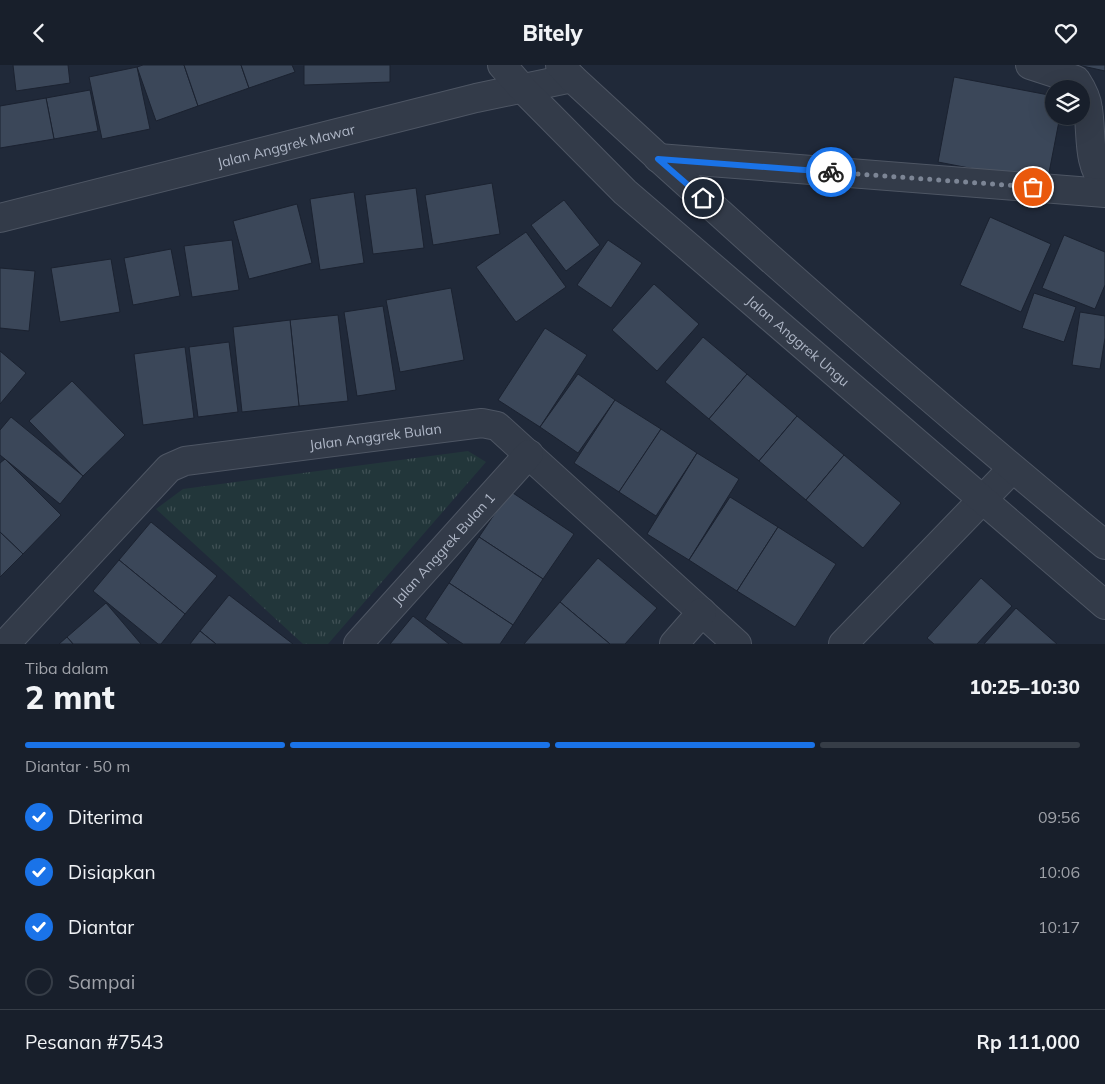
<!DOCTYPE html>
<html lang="id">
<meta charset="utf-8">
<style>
body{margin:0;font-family:Mulish,sans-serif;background:#252c37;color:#f1f3f6;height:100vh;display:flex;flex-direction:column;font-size:19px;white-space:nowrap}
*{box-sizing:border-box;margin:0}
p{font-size:16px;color:#9fa2a9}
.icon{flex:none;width:28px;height:28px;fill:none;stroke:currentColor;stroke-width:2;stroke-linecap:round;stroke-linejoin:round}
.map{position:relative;height:579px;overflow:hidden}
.drawer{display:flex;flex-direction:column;background:#181f2b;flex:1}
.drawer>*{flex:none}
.buttons{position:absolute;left:1045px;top:15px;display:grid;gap:10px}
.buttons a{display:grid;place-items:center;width:45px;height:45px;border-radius:50%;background:#181f2b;box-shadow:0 5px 20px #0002,0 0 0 1px #363d47;font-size:25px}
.pin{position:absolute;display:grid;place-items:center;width:42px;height:42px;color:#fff;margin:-21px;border:2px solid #fff;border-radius:50%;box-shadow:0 1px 5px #0007}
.courier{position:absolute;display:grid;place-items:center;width:50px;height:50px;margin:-25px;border:4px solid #1a73e8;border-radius:50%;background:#fff;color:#222;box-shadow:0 1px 6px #0007}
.overview em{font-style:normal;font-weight:800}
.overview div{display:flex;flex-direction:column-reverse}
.overview{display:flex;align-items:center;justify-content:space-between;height:85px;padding:0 25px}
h1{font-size:32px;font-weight:800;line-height:38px}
.bar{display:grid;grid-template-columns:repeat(4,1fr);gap:8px 5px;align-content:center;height:60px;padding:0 25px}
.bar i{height:6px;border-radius:4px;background:#363d47}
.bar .active{background:#1a73e8}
.bar p{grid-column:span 4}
.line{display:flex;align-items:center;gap:12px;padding:0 25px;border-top:1px solid #363d47}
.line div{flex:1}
ol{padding:0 25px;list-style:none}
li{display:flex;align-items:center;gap:15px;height:55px}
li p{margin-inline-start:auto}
li .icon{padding:5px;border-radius:50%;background:#1a73e8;color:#fff;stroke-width:4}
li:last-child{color:#9fa2a9}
li i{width:28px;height:28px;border:2px solid #363d47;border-radius:50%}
header{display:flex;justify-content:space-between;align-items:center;height:65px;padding:0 25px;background:#181f2b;font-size:22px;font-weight:800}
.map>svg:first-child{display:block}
</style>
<header><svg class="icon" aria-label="back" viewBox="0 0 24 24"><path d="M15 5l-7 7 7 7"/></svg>Bitely<svg class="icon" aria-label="heart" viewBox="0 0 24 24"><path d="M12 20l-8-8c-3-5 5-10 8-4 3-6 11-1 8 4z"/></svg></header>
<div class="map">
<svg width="1105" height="579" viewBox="0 0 1105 579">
<defs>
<pattern id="park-tufts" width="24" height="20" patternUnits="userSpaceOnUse" patternTransform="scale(1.25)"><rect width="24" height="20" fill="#22363a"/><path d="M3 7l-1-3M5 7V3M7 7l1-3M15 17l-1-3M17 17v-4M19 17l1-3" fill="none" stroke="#405155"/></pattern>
</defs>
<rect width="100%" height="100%" fill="#202939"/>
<path fill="url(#park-tufts)" d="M 468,386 L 486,397 L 328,579 L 303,579 L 156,444 L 183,424 Z"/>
<g fill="#3b4759" stroke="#1b2230">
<path d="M 13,0 L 68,0 L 70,18 L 16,26 Z"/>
<path d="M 143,0 L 184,0 L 198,41 L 156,56 L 137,2 Z"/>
<path d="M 184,0 L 241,0 L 249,23 L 198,41 Z"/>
<path d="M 241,0 L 292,0 L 295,7 L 249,23 Z"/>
<path d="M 304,0 L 390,0 L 390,17 L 304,20 Z"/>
<path d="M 1078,0 L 1105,0 L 1105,6 Z"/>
<path d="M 137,2 L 150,64 L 102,74 L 89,12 Z"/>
<path d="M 954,12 L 1054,31 L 1054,51 L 1060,51 L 1047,118 L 938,97 Z"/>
<path d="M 90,25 L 98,66 L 54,74 L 46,33 Z"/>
<path d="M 46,33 L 54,74 L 0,83 L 0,41 Z"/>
<path d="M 492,118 L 500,169 L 433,180 L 425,130 Z"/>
<path d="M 416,123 L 424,183 L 373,189 L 365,130 Z"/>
<path d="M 354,127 L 364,198 L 320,205 L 310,134 Z"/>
<path d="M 564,135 L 600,180 L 566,206 L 531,160 Z"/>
<path d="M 297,139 L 312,198 L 249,214 L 233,156 Z"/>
<path d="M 990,152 L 1051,179 L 1021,247 L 960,220 Z"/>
<path d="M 526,167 L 566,222 L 516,257 L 476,202 Z"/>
<path d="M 1064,170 L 1105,187 L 1105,220 L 1095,244 L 1042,223 Z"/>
<path d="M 232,175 L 239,225 L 192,232 L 184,181 Z"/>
<path d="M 608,175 L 642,198 L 611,243 L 577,220 Z"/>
<path d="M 171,184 L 180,231 L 133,240 L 124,193 Z"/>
<path d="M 111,194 L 120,247 L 60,257 L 51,203 Z"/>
<path d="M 0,203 L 35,206 L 29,266 L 0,263 Z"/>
<path d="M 654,219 L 699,259 L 657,306 L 612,265 Z"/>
<path d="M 451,223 L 464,295 L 400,307 L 386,235 Z"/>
<path d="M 1034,228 L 1076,242 L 1064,277 L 1022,263 Z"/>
<path d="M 383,241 L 396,325 L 357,331 L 344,247 Z"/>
<path d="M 1080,247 L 1105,251 L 1105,273 L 1100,304 L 1072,300 Z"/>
<path d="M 338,250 L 348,336 L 299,341 L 290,255 Z"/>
<path d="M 290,255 L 299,341 L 242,347 L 233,262 Z"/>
<path d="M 545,263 L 587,290 L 540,362 L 498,335 Z"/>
<path d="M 703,272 L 747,309 L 709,354 L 665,317 Z"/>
<path d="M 229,277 L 238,347 L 198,352 L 189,282 Z"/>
<path d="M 185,282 L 194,353 L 143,360 L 134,289 Z"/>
<path d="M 0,286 L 26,308 L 0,339 Z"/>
<path d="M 578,309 L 615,335 L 578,388 L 540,362 Z"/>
<path d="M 747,309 L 797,351 L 759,396 L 709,354 Z"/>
<path d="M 72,316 L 125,370 L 83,411 L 29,356 Z"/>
<path d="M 615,335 L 661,364 L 619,427 L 574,398 Z"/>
<path d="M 797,351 L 844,390 L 806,435 L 759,396 Z"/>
<path d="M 11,352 L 83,411 L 60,439 L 0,390 L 0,365 Z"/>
<path d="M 661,364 L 697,388 L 656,451 L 619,427 Z"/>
<path d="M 697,388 L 739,414 L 689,495 L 647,469 Z"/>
<path d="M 844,390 L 901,438 L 863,483 L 806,435 Z"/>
<path d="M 5,394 L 61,450 L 23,489 L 0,467 L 0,398 Z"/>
<path d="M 510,426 L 574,469 L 543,514 L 479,472 Z"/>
<path d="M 730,432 L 778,462 L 737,526 L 689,495 Z"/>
<path d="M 151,457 L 217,511 L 185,549 L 119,495 Z"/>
<path d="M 778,462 L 836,499 L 795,562 L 737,526 Z"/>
<path d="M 0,467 L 23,489 L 0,512 Z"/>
<path d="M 479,472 L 543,514 L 513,560 L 449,518 Z"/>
<path d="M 598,493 L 657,543 L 625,579 L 610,579 L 560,537 Z"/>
<path d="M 119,495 L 185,549 L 161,579 L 158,579 L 93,526 Z"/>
<path d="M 981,513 L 1012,541 L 977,579 L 934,579 L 927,573 Z"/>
<path d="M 449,518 L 513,560 L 500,579 L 463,579 L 425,554 Z"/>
<path d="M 229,530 L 293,579 L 216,579 L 200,566 Z"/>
<path d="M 560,537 L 610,579 L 524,579 Z"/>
<path d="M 106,538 L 141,579 L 73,579 L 67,572 Z"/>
<path d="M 1016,543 L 1057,579 L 984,579 Z"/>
<path d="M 413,551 L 449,579 L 390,579 Z"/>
<path d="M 200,566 L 216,579 L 190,579 Z"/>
<path d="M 67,572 L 73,579 L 59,579 Z"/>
</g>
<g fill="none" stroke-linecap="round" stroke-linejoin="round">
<g stroke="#4e5664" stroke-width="30">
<g id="minor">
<path d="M 1030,0 L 1076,15 C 1082,24 1087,33 1088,44 C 1092,69 1087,99 1105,119"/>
<path d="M 658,93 L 1105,128"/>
<path id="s1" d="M 0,153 L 476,33 L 572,13"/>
<path id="s2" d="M 9,579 L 10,574 L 169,403 L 185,396 L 482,358 L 497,361 L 737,579"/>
<path id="s3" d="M 358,579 L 529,389"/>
<path d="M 674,579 L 702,547"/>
<path d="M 843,579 L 1012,404"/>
</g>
</g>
<g stroke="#4e5664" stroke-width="30">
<g id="tertiary">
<path id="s4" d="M 502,0 L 522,23 L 625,127 L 1105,540"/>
<path d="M 560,0 L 572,13 C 745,174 923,330 1105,480"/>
</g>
</g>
<use href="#minor" stroke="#333b49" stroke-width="28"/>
<use href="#tertiary" stroke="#333b49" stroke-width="28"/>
</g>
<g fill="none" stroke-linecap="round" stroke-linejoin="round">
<path stroke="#7c8595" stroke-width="5" stroke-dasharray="0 9" d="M 831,107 L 1033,122"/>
<path stroke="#1a73e8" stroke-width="6" d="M 703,133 L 658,94 L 831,107"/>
</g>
<g text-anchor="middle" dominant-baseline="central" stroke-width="4.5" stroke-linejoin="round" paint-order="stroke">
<g font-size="14" fill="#aeb6c6" stroke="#19202e">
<text stroke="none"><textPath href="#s1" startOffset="295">Jalan Anggrek Mawar</textPath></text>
<text stroke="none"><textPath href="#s4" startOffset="405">Jalan Anggrek Ungu</textPath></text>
<text stroke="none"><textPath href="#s2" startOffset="448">Jalan Anggrek Bulan</textPath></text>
<text stroke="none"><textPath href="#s3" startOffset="128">Jalan Anggrek Bulan 1</textPath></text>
</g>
</g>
</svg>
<div class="buttons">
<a><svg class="icon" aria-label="layers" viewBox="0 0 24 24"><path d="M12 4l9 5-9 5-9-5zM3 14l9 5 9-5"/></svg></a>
</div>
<div class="pin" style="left:1033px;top:122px;background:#ea580c"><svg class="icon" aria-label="bag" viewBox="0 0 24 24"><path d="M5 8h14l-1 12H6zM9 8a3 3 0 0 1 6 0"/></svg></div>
<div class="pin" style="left:703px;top:133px;background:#1f2937"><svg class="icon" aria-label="home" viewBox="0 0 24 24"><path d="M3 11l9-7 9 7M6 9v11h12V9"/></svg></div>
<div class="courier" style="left:831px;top:107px"><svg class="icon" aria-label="bike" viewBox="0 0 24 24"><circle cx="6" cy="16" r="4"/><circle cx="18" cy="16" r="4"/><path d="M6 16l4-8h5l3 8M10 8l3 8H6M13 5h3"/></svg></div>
</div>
<section class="drawer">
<div class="overview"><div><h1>2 mnt</h1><p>Tiba dalam</p></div><em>10:25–10:30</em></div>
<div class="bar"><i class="active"></i><i class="active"></i><i class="active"></i><i></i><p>Diantar · 50 m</p></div>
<ol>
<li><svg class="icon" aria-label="check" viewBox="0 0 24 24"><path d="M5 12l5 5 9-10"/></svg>Diterima<p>09:56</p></li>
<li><svg class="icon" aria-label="check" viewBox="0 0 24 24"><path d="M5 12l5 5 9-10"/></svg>Disiapkan<p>10:06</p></li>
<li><svg class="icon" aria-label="check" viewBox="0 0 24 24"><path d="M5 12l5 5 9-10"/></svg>Diantar<p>10:17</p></li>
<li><i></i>Sampai</li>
</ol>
<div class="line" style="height:65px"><div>Pesanan #7543</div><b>Rp 111,000</b></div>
</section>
